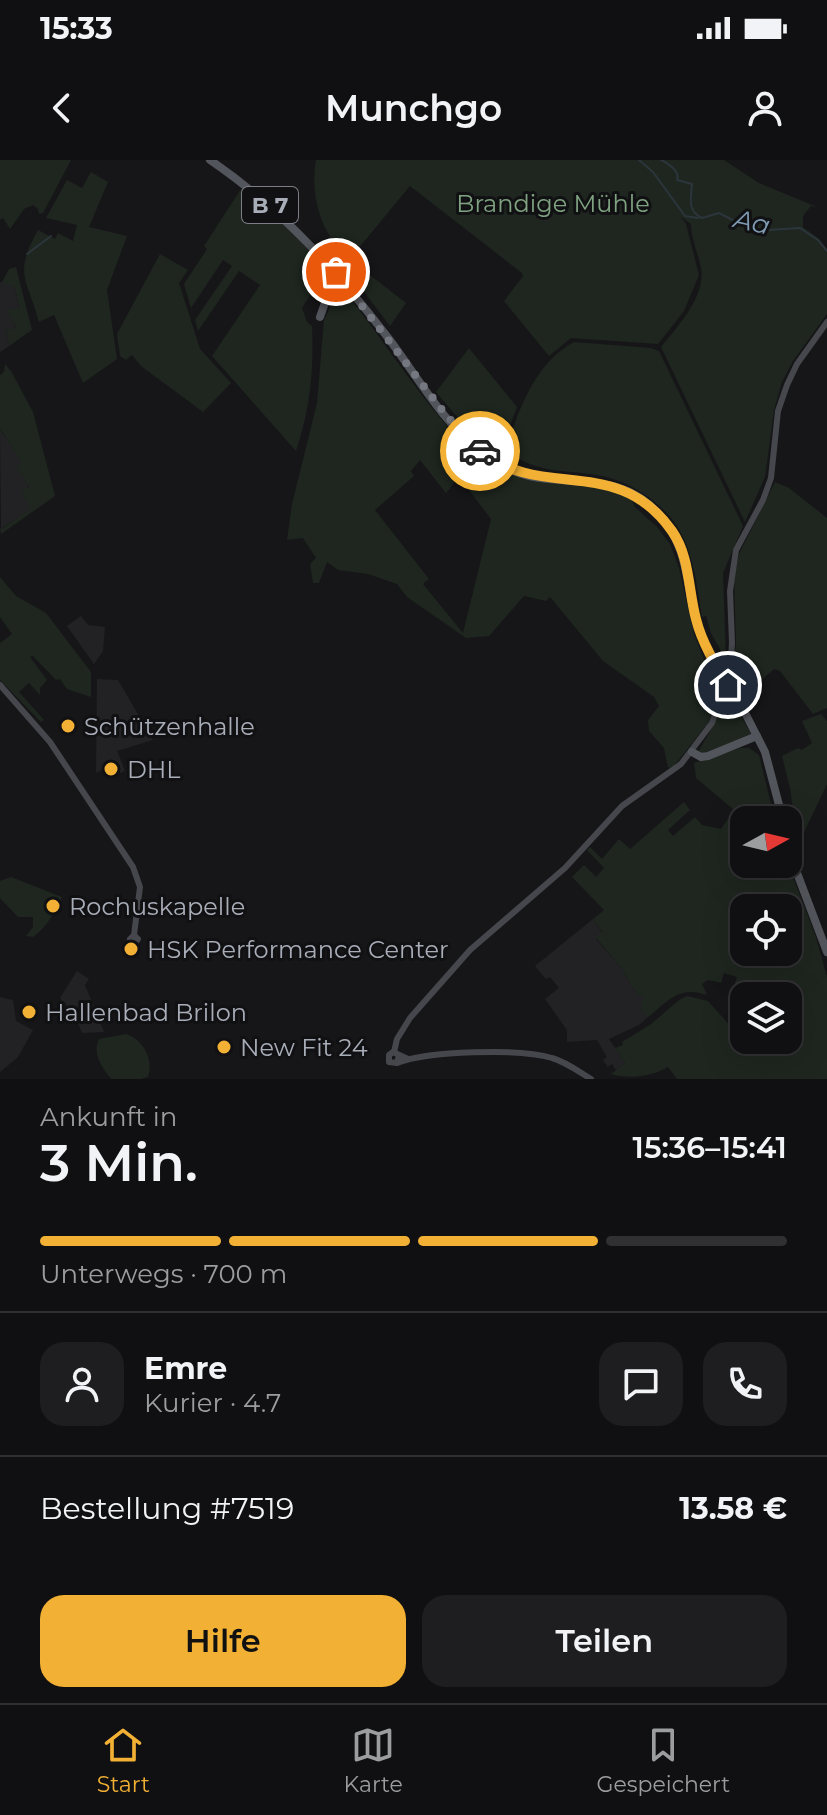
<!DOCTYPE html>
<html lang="de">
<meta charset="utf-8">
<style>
body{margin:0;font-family:Montserrat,sans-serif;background:#1e1e20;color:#f1f3f6;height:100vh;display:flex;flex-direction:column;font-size:30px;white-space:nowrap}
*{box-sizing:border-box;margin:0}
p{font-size:26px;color:#9c9d9f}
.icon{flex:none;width:44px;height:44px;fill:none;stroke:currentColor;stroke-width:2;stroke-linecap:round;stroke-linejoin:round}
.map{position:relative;height:919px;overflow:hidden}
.details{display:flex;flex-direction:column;background:#101012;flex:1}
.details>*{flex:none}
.needle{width:52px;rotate:82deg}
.tools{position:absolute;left:730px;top:646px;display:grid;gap:16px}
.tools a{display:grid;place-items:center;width:72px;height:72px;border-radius:16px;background:#101012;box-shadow:0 8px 32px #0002,0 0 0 2px #303032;font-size:40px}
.pin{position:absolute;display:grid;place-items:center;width:68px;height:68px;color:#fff;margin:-34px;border:4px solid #fff;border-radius:50%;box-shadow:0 2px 8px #0007}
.courier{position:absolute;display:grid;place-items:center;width:80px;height:80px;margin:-40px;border:6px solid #f2b134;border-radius:50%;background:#fff;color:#222;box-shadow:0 2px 10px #0007}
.overview em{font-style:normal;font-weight:600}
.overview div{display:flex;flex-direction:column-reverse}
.overview{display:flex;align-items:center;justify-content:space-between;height:136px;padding:0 40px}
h1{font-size:52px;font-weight:600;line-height:60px}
.bar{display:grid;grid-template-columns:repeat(4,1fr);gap:12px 8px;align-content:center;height:96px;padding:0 40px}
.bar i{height:10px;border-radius:6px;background:#303032}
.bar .selected{background:#f2b134}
.bar p{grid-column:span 4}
.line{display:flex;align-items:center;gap:20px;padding:0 40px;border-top:2px solid #303032}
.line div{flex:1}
.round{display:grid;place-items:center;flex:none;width:84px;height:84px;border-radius:24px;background:#1e1e20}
.action{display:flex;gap:16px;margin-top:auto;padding:16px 40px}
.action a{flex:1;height:92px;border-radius:24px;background:#f2b134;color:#111;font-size:32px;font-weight:600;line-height:92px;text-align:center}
.action a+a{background:#1e1e20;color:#f1f3f6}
.status{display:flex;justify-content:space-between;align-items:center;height:56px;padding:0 40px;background:#101012;direction:ltr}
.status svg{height:22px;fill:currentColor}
header{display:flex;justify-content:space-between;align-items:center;height:104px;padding:0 40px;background:#101012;font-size:36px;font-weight:600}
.tabs{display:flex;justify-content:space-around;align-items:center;height:112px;border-top:2px solid #303032;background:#101012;font-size:22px;color:#9c9d9f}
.tabs a{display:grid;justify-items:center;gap:4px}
.tabs .selected{color:#f2b134}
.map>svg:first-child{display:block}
</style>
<div class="status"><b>15:33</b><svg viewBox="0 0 49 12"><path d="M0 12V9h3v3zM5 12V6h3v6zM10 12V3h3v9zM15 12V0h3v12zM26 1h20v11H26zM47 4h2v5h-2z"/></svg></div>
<header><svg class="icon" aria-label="back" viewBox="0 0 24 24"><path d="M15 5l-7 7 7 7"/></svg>Munchgo<svg class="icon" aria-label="person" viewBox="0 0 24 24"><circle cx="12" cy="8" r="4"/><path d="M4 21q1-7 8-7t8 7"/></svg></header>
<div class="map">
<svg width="827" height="919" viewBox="0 0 827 919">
<rect width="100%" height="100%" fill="#161618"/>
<g fill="#222225">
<path d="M 0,122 L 5,122 L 15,128 L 19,149 L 11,157 L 16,169 L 6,170 L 9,186 L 0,192 Z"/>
<path d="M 0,269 L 23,303 L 32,348 L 1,369 Z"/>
<path d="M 81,456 L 88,465 L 105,467 L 103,491 L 94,504 L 67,466 Z"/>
<path d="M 97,519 L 118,520 L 153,580 L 117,591 L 125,611 L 111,617 L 106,608 L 96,613 Z"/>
<path d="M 593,759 L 602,773 L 596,779 L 622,809 L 636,833 L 642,836 L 644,840 L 641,849 L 647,858 L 639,865 L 609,879 L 625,903 L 616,910 L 612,904 L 608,907 L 603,900 L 607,897 L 597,880 L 567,882 L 567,870 L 545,839 L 559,828 L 550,817 L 546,819 L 535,806 Z"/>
<path d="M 77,811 L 89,819 L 85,825 L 104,872 L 82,873 L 78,863 L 75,862 L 74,853 L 60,838 Z"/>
<path d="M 0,837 L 13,840 L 16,861 L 33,870 L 18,897 L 0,912 Z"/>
</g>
<g fill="#1e261f" fill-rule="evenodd">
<path d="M 0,0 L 71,0 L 43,53 L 39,54 L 38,49 L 33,45 L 24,49 L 10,69 L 3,58 L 0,60 Z"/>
<path d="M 316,0 L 724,0 L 759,23 L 817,47 L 811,46 L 803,56 L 803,67 L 818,78 L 827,89 L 827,154 L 793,201 L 782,222 L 774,250 L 765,317 L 745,362 L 661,187 C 677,167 706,137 701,108 C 698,93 691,79 691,64 L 681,57 L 686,64 L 699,115 L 684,151 L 658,184 L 571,178 L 549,196 L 504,141 L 523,116 L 522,113 L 410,26 L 353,95 L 347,96 C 320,73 310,34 316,0 Z"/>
<path d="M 91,12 L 108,22 L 89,67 L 127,76 L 107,130 L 117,199 L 83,223 L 54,155 L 39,162 C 27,117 13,115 38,70 L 55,79 L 58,73 L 73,81 L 77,65 L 46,58 L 67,20 L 82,28 Z"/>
<path d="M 241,29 L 289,69 L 323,105 L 318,123 L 302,148 L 307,162 L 312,166 C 314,211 310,249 296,291 L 212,196 L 260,125 L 239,111 L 198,171 L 195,160 L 232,106 L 223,100 L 191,148 L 184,124 L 207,89 L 204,86 Z"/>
<path d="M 160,94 L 188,110 L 179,123 L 200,189 L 231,223 L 203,252 L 141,206 L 132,195 L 126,200 L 120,196 L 117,174 Z"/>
<path d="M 352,101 L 406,143 L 390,166 L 345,107 Z"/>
<path d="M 16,107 L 32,170 L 9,186 L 6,170 L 16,168 L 7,150 L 19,148 L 15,128 L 2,122 L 9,109 Z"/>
<path d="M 338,131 L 344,131 C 380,175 410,223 447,266 C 463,285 484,300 499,320 L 504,319 L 503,311 L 518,316 L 621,332 L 630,337 L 635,347 L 657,367 L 670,384 L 679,408 L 694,474 L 719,538 L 708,563 L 674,606 L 668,608 L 664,588 L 649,571 L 648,560 L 659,546 L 654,537 L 603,501 L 550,437 L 546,441 L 524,436 L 489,476 L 466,478 L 407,437 L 397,424 L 368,414 L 338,410 L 327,402 L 319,423 L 313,423 L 310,404 L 316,398 L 303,378 L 287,380 L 292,344 L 317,243 L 324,160 ZM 420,300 L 446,333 L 459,317 L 491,359 L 463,473 L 423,424 L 429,419 L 375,350 L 414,316 L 411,311 Z"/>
<path d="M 574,182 L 651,188 L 659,191 L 743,366 L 723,413 L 726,500 L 711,473 L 706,456 L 702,457 C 698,432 695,407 686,384 C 673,348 633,321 597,315 C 558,309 543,314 508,293 L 507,287 C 519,248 536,202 574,182 Z"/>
<path d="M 469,188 L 517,247 L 500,293 L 475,278 L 436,232 Z"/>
<path d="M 5,204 L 11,211 L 33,252 L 55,336 L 1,374 L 0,368 L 2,369 L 31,348 L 21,332 L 29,327 L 16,307 L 22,303 L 0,268 L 0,215 L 4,212 Z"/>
<path d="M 775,322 L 789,328 L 827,358 L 827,548 L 813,554 L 780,511 L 774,509 L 749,531 L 733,511 L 736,482 L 734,419 L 739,394 Z"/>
<path d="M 0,417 L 16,436 L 46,453 L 91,512 L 91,537 L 67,529 L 60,519 L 56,520 L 33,496 L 30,497 L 47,520 L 40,528 L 40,535 L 29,523 L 19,532 L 44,560 L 41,562 L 0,520 L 0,483 L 12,474 L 0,457 Z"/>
<path d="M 730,537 L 752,576 L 701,594 L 698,592 Z"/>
<path d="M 821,554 L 827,561 L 827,624 L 798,685 L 790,628 L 782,596 L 798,588 L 802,590 L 812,583 L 802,561 Z"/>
<path d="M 740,588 L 749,588 L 759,595 L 775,660 L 744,660 L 744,704 L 788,704 L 816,777 L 827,817 L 827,919 L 677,919 L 668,907 C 651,917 629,919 611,914 L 625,903 L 615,888 L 623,885 L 622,882 L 651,864 L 679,840 L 687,836 L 708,841 L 742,879 L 744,875 L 744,880 L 788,880 L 788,862 L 793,863 L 795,859 L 788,858 L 788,836 L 744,836 L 744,847 L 736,845 L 740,831 L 733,829 L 737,817 L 724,813 L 721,823 L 708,820 L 702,824 L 707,835 C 679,825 668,841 647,858 L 641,849 L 643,840 L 642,836 L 636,833 L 622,809 L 596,778 L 602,772 L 593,759 L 604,750 L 572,717 L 584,705 L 596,717 L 604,708 L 587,690 L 590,687 L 602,699 L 619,679 L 630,689 L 684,642 L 690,650 L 668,670 L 673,676 L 695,657 L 702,665 L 721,669 L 734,650 L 696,618 L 694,603 ZM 744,748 L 788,748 L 788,792 L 744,792 Z"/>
<path d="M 11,717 L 62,737 C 54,753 47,767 33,777 L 26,776 L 33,767 L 33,757 L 18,757 L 0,738 L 0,721 Z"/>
<path d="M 126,874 C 144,880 154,900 148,917 L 141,919 L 111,919 C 102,907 92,894 99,879 Z"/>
</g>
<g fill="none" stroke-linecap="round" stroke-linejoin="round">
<g stroke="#2c353c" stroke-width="2">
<path d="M 639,0 L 653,12 L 685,56 L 698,58"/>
<path d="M 661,0 C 668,3 680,11 677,20 L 692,24 C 691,39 687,51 702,58 L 719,53 L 742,65 L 768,70 L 800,68 L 818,80 L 827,91"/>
<path d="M 27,94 L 51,76"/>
</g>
<g stroke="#45474d" stroke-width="6">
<path d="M 0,525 L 50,582 L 133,707 L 140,727 L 134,775 L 130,779 L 135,783 L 138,779 L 134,775"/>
<path d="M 394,892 L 397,879 L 410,858 L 470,790 L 565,708 L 622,646 L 681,604 L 712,563 L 730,513 L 732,483 L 730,431 L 736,390 L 763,340 L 771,318 L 778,251 L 787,225 L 797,204 L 827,162"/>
<path d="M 399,895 L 397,903 L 389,902 L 389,895 L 393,892 L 408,899"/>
<path d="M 397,903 C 428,891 520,888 552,898 C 566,902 578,911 591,919"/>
</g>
<g stroke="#53555c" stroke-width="8">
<path d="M 210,0 C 282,49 336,110 389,179 C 417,216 443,263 481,292 C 495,303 511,312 529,316 C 577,326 621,312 659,354 C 689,389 685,420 696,461 C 700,477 708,491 715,505"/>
<path d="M 320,157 L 326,140 L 344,120"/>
<path d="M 741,545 L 765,592 L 783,660"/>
<path d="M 692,592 L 701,597 L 708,596 L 757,576"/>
<path d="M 788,680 L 797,713 L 827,792"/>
</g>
<path stroke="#53555c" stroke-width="8" d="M 715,505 L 741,545"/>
</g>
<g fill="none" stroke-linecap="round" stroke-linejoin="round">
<path stroke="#757880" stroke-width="8" stroke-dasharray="0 14.4" d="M 336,112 L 446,255 L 480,291"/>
<path stroke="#f2b134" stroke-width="10" d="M 480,291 C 545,342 617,293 672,371 C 690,397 688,429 696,459 C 702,483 715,504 728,525"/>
</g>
<g fill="#f2b134" stroke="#111113" stroke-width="3">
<circle cx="68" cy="566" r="8"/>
<circle cx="111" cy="609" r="8"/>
<circle cx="53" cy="746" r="8"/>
<circle cx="131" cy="789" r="8"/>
<circle cx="29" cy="852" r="8"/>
<circle cx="224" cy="887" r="8"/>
</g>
<g text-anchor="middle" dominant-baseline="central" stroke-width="6" stroke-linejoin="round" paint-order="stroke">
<rect fill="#111113" stroke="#7b7e86" stroke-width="2" x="242" y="27" width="56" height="36" rx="6"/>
<g font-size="22" font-weight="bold" fill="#a8adb8">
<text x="270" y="45">B 7</text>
</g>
<g font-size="24" fill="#7fa381" stroke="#111113">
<text x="553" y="43">Brandige Mühle</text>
</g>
<g font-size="24" fill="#a8adb8" stroke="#111113" text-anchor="start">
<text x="84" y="566">Schützenhalle</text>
<text x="127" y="609">DHL</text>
<text x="69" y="746">Rochuskapelle</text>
<text x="147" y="789">HSK Performance Center</text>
<text x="45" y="852">Hallenbad Brilon</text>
<text x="240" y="887">New Fit 24</text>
</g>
<g font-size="26" font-style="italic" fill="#7f9bb3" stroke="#111113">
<text transform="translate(752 62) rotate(13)">Aa</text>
</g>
</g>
</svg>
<div class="tools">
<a><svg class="needle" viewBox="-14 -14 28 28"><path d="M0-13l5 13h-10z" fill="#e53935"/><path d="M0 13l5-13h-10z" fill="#9c9d9f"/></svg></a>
<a><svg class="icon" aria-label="locate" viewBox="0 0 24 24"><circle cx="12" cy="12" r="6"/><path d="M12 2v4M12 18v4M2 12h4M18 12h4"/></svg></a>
<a><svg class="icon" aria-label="layers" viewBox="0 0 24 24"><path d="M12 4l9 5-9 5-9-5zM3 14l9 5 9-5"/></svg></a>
</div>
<div class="pin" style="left:336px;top:112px;background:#ea580c"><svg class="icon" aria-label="bag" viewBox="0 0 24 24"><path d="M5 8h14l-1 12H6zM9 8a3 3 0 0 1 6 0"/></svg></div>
<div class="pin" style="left:728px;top:525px;background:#1f2937"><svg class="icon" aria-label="home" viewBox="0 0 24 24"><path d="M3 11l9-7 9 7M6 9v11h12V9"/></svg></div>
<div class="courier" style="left:480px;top:291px"><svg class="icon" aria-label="car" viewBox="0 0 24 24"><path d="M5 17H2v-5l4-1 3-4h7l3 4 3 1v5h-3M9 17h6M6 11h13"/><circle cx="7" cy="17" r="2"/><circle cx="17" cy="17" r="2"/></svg></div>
</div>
<section class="details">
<div class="overview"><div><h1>3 Min.</h1><p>Ankunft in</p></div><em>15:36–15:41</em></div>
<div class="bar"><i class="selected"></i><i class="selected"></i><i class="selected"></i><i></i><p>Unterwegs · 700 m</p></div>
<div class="line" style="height:144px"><a class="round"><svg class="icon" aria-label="person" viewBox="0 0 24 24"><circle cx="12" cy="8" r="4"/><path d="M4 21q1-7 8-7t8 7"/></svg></a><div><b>Emre</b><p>Kurier · 4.7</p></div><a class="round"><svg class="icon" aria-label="chat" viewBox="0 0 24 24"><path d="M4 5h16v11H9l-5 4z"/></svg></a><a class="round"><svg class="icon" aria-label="phone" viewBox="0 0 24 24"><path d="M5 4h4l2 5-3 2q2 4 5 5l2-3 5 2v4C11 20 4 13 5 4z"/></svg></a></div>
<div class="line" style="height:104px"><div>Bestellung #7519</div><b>13.58 €</b></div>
<div class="action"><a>Hilfe</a><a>Teilen</a></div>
</section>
<nav class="tabs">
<a class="selected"><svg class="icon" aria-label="home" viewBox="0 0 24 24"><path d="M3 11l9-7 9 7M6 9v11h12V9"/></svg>Start</a>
<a><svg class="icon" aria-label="map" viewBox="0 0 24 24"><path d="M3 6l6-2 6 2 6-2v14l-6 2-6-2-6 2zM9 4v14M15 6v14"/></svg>Karte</a>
<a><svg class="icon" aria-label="saved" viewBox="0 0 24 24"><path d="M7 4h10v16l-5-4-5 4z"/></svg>Gespeichert</a>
</nav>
